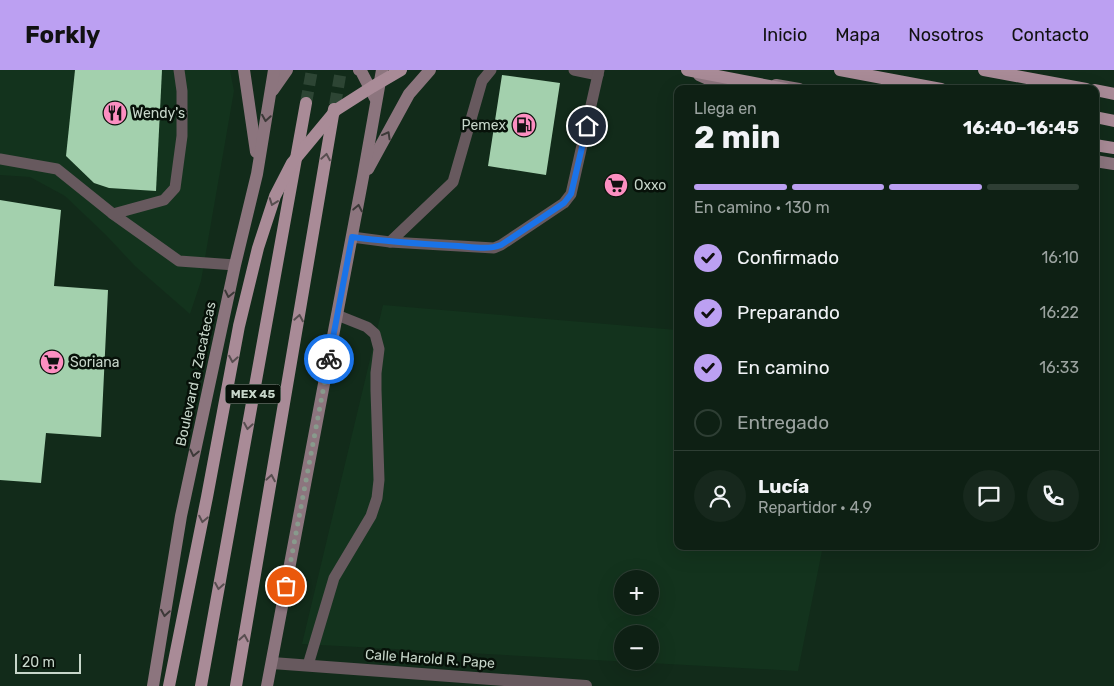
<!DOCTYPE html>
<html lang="es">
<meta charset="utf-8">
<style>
body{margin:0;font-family:Rubik,sans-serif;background:#17281d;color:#f1f3f6;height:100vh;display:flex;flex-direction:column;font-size:19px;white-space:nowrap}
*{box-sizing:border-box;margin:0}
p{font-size:16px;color:#9ba3a0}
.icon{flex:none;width:28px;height:28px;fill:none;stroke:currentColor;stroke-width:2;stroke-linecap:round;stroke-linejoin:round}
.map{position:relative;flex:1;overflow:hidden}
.side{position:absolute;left:674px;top:15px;width:425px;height:465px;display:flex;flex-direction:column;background:#0e2014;border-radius:10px;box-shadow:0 5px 20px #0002,0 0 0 1px #2e3e34}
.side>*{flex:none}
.tools{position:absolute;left:614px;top:500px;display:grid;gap:10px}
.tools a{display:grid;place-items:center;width:45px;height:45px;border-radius:50%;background:#0e2014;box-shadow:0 5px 20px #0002,0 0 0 1px #2e3e34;font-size:25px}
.scale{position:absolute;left:15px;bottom:12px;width:66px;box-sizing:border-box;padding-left:5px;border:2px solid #c7d6ca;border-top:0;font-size:14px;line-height:18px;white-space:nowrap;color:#c7d6ca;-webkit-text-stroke:4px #071109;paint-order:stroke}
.pin{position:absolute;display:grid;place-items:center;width:42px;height:42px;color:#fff;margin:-21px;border:2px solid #fff;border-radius:50%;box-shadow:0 1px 5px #0007}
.courier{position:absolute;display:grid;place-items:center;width:50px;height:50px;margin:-25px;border:4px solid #1a73e8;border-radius:50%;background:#fff;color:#222;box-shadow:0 1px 6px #0007}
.overview em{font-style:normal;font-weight:700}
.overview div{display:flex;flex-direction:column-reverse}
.overview{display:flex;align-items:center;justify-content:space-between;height:85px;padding:0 20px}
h1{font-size:32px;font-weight:700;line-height:38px}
.bar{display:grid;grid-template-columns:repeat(4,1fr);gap:8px 5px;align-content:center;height:60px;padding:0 20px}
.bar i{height:6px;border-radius:4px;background:#2e3e34}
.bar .current{background:#bca0f2}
.bar p{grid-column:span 4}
.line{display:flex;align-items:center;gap:12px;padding:0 20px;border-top:1px solid #2e3e34}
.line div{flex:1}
.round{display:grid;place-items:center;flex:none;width:52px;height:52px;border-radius:26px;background:#17281d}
ol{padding:0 20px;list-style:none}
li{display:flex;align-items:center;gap:15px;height:55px}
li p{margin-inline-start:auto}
li .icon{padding:5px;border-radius:50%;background:#bca0f2;color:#111;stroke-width:4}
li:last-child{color:#9ba3a0}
li i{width:28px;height:28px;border:2px solid #2e3e34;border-radius:50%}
header{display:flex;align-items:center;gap:30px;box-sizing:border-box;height:70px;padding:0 25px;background:#bca0f2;color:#111}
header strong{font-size:24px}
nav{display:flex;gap:28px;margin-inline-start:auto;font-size:18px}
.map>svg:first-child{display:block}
</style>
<header>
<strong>Forkly</strong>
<nav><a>Inicio</a><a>Mapa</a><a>Nosotros</a><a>Contacto</a></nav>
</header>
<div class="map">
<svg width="1114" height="616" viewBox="0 0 1114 616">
<rect width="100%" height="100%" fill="#122b1a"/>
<g fill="#13331d" fill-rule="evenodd">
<path d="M 0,0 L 230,0 L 234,21 L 201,211 L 190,244 L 135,196 L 106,165 L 65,126 L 30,107 L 0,105 Z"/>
<path d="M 383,235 L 677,260 L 678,476 L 823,476 L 798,601 L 302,574 ZM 622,509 L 650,509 L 650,536 L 622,536 ZM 622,564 L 650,564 L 650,591 L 622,591 Z"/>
</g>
<g fill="#a3d0ad">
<path d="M 75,0 L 162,0 L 156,121 L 109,118 L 94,113 L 66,86 Z"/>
<path d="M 502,5 L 560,13 L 546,105 L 488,96 Z"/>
<path d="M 0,130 L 61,140 L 54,216 L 108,220 L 101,367 L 46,363 L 41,413 L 0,410 Z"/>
</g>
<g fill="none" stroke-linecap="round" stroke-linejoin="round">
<g stroke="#2d4534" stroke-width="12" stroke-dasharray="12 6" stroke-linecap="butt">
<path d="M 306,33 L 312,0"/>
<path d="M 335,35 L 341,0"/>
</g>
<g stroke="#67595e" stroke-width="11">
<path d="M 574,0 L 598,5"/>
<path d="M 0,89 L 57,99 L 113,144 L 179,191 L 235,195"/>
<path d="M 113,144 L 164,130 L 175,118 L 182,66 L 182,21 L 179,0"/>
<path d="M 352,167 L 390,172 L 494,178 L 501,175 L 564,133 L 571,124 L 599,0"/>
<path d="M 390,172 L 453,112 L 482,11 L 491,0"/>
<path d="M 308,595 L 334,508 L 371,446 L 377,428 L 379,410 L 376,320 L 376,303 L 379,279 L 375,264 L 367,257 L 337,245"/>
</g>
<path stroke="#67595e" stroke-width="12" d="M 272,593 L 586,616"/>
<g stroke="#8c757e" stroke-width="12">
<path d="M 244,0 L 256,82"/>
<path d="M 359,0 L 361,1 L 375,28"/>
<path d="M 699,5 L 730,19"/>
<path d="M 776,15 L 799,19"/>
<path d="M 273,20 L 287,0"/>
<path d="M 1095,91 L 1114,94"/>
<path d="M 368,99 L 409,24 L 430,0"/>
<path d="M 153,616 L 181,446 L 235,195 L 257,104 L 274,0"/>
<path d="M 267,616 L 363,107 L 382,0"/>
</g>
<g stroke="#a98b97" stroke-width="12">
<path d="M 840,0 L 941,19"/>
<path d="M 984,0 L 1086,19"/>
<path d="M 1095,20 L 1114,24"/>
<path d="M 1095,47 L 1114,51"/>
<path d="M 1095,75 L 1114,78"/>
<path d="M 201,616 L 306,33"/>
<path d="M 236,616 L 334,39"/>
</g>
<g stroke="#a98b97" stroke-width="12">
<path d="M 687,0 L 785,19"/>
<path d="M 169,616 L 207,427 L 239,256 L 258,178 L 275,126 L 292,93 L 336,40 L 372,17 L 401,0"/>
</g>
</g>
<defs><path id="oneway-chevron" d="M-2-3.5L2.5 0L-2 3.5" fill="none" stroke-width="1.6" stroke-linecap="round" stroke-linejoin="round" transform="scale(1.25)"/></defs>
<g stroke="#3c3938">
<use href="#oneway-chevron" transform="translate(266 48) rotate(99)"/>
<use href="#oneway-chevron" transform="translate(387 65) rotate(-61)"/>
<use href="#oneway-chevron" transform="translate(358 138) rotate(-79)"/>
<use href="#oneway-chevron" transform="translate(229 224) rotate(102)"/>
<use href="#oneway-chevron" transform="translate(194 383) rotate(102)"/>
<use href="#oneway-chevron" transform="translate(165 543) rotate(99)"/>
</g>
<g stroke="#584e50">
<use href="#oneway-chevron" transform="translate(326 87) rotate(-80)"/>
<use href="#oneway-chevron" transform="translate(273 132) rotate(110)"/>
<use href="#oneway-chevron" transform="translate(299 248) rotate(-80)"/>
<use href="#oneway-chevron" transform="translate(233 289) rotate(100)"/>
<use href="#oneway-chevron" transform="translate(248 356) rotate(100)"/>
<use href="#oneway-chevron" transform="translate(271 408) rotate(-80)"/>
<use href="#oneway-chevron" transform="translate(203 449) rotate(101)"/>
<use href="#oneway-chevron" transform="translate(219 516) rotate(100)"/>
<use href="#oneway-chevron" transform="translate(244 568) rotate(-80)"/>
</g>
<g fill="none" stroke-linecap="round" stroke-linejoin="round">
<path stroke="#889a8c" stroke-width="5" stroke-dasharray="0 9" d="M 286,516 L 329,289"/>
<path stroke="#1a73e8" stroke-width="6" d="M 329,289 L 352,167 C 388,172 423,174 458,176 C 472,177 488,180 501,175 L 564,133 L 571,124 L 587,56"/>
</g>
<defs>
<g id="restaurant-disc" transform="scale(1.25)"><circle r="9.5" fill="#fc8fc1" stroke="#071109"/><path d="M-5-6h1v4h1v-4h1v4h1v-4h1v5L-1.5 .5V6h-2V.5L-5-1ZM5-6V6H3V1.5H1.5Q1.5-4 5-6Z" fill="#111"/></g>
<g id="fuel-disc" transform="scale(1.25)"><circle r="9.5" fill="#fc8fc1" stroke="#071109"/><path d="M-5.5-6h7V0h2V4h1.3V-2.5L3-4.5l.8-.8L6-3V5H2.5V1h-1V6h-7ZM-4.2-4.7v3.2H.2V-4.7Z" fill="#111"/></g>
<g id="supermarket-disc" transform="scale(1.25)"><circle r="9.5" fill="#fc8fc1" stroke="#071109"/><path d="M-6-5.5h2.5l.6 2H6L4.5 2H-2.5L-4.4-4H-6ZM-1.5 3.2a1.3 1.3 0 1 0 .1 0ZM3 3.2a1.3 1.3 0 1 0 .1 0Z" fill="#111"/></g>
</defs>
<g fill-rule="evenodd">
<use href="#restaurant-disc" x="115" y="43"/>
<use href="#fuel-disc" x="524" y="55"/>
<use href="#supermarket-disc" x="616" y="115"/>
<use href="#supermarket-disc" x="52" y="292"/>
</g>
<g text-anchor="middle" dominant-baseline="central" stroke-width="5" stroke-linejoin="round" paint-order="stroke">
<rect fill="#071109" stroke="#8d9b90" stroke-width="1" x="225.5" y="314.5" width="55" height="19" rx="4"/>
<g font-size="12" font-weight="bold" fill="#c7d6ca">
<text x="253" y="324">MEX 45</text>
</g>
<g font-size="14" fill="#c7d6ca" stroke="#071109" text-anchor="start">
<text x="132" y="43">Wendy's</text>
<text x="506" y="55" text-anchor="end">Pemex</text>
<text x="634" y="115">Oxxo</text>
<text x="70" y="292">Soriana</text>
</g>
<g font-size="14" fill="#c7d6ca" stroke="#071109">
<text transform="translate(196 304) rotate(-78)">Boulevard a Zacatecas</text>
<text transform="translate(430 589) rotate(4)">Calle Harold R. Pape</text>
</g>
</g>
</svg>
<div class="tools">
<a>+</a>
<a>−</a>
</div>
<div class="scale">20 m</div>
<div class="pin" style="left:286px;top:516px;background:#ea580c"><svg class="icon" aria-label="bag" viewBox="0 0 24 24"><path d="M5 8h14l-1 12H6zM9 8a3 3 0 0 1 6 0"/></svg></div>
<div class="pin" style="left:587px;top:56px;background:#1f2937"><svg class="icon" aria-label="home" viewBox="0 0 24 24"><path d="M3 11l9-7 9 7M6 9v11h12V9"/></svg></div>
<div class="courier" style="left:329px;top:289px"><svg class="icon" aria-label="bike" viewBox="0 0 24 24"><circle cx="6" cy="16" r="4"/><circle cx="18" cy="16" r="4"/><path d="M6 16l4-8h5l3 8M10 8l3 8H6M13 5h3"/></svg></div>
<section class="side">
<div class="overview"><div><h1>2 min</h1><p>Llega en</p></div><em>16:40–16:45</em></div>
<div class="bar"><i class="current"></i><i class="current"></i><i class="current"></i><i></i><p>En camino · 130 m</p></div>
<ol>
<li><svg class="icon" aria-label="check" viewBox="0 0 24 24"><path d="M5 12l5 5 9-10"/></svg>Confirmado<p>16:10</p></li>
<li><svg class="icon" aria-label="check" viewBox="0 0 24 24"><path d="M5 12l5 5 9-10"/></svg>Preparando<p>16:22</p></li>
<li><svg class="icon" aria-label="check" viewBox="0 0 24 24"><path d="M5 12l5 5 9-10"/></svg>En camino<p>16:33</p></li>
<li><i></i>Entregado</li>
</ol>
<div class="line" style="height:90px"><a class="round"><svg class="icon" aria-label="person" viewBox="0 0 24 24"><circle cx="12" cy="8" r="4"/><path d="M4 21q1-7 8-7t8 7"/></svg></a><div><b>Lucía</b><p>Repartidor · 4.9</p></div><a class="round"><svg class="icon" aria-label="chat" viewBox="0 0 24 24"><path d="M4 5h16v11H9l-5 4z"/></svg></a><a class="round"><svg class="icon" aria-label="phone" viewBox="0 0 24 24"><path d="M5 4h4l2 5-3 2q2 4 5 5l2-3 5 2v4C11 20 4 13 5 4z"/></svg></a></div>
</section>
</div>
